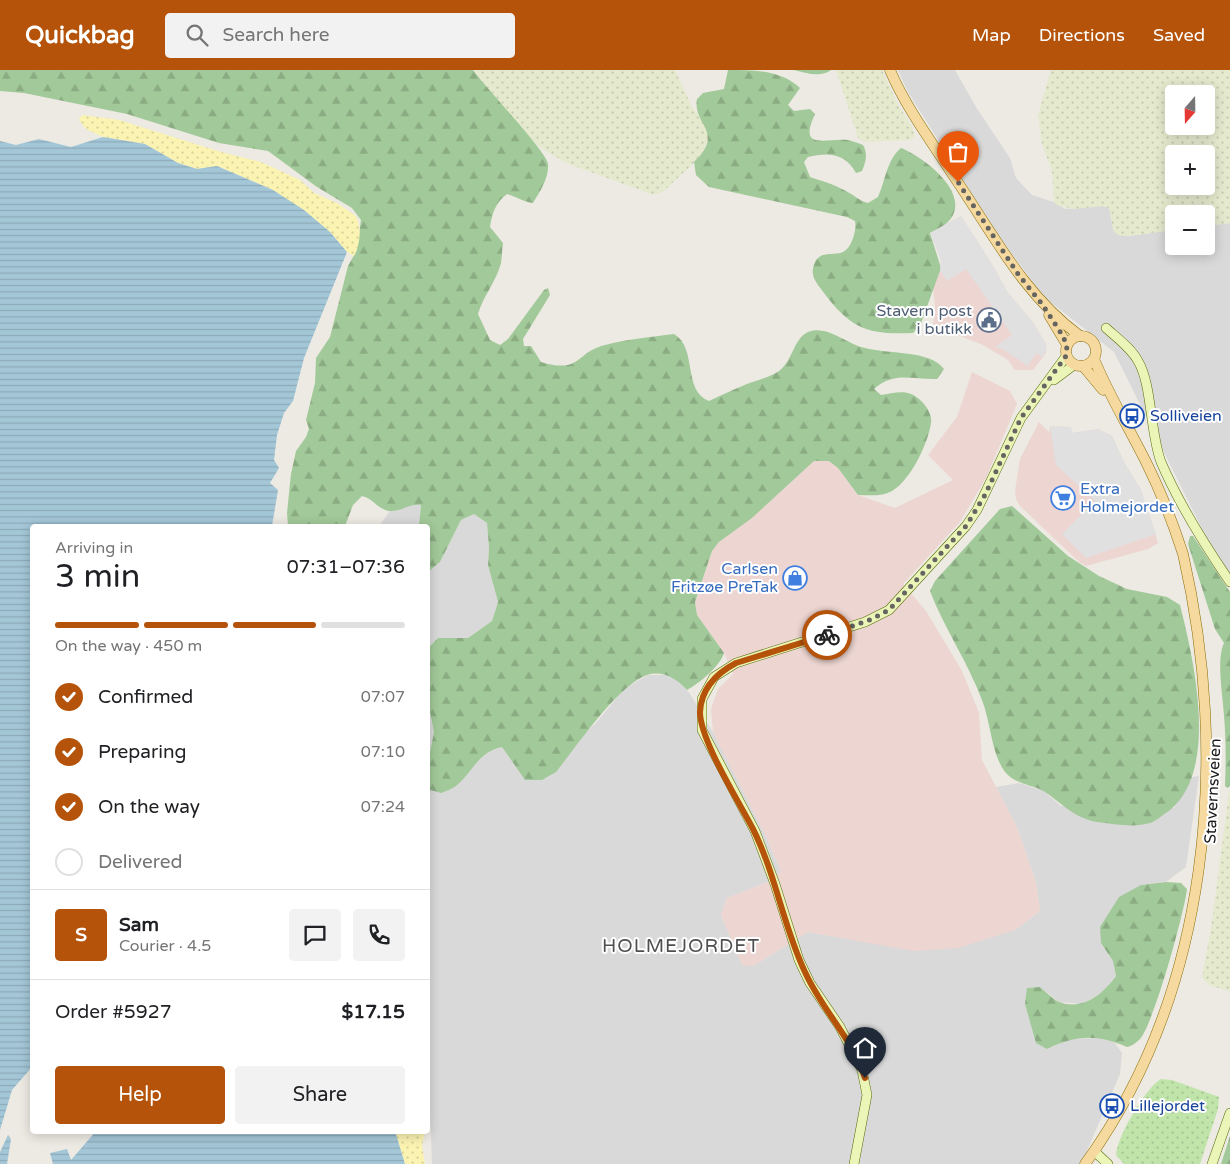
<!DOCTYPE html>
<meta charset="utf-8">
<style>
body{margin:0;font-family:"Varela Round",sans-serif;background:#f2f2f2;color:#202124;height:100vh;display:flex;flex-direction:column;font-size:19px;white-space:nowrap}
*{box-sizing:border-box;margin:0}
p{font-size:16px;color:#757577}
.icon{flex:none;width:28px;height:28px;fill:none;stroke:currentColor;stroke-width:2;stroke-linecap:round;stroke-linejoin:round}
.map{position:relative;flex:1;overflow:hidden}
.sheet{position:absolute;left:30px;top:454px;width:400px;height:610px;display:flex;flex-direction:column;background:#fff;border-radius:5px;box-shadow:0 2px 12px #0003}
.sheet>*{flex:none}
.needle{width:32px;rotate:200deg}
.fabs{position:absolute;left:1165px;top:15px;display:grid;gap:10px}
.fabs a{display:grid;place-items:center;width:50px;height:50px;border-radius:5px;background:#fff;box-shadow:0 2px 12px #0003;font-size:25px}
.pin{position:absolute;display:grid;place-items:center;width:42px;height:42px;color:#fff;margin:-51px -21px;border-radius:50% 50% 50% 0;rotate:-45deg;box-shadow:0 0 5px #0007}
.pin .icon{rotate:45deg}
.courier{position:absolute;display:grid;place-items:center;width:50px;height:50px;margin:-25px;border:4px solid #b45309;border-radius:50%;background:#fff;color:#222;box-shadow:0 1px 6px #0007}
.summary em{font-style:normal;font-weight:600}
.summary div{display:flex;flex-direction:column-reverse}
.summary{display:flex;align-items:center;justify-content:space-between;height:85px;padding:0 25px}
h1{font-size:32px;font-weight:600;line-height:38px}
.bar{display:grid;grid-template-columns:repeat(4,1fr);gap:8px 5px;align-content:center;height:60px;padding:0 25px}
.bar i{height:6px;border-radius:4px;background:#e0e0e0}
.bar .selected{background:#b45309}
.bar p{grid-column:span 4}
.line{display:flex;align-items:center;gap:12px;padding:0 25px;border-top:1px solid #e0e0e0}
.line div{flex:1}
.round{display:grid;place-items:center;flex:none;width:52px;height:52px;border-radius:5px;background:#f2f2f2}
ol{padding:0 25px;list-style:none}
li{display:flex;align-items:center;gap:15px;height:55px}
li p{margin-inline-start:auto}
li .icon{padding:5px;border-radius:50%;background:#b45309;color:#fff;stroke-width:4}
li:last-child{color:#757577}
li i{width:28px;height:28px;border:2px solid #e0e0e0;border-radius:50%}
.primary-button{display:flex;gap:10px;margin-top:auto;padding:10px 25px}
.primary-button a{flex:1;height:58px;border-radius:5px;background:#b45309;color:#fff;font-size:20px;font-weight:600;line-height:58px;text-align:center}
.primary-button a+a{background:#f2f2f2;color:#202124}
header{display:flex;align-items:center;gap:30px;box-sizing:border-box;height:70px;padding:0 25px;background:#b45309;color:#fff}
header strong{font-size:24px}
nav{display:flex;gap:28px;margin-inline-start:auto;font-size:18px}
.search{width:350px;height:45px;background:#f2f2f2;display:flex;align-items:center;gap:12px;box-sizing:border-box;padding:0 18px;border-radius:5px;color:#757577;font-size:19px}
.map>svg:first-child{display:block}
</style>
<header>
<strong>Quickbag</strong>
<div class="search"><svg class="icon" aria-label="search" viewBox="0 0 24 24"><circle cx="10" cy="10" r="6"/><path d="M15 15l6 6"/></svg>Search here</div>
<nav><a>Map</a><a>Directions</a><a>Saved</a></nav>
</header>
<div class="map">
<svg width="1230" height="1094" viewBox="0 0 1230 1094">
<defs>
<pattern id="farmland-dots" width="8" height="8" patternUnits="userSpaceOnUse" patternTransform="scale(1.25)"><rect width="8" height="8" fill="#e5eace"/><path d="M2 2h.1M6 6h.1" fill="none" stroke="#c4c8b0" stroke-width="1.8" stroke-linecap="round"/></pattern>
<pattern id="grass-dots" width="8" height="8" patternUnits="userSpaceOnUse" patternTransform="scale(1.25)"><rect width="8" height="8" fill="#c0e4aa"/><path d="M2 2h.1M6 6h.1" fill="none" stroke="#a4c392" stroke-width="1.8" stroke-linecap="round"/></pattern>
<pattern id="forest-firs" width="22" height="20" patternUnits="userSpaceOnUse" patternTransform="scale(1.25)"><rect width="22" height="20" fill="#a2c999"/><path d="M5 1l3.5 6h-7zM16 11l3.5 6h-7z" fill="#8bac83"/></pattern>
<pattern id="sand-dots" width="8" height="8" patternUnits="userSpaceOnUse" patternTransform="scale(1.25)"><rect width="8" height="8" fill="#faf3b2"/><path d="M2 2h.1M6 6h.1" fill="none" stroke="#d6d098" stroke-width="1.8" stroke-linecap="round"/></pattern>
<pattern id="water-rules" width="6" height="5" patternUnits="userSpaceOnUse" patternTransform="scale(1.25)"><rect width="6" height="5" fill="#a4c7d8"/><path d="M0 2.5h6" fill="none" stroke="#8daab9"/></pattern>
</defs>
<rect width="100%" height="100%" fill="#eceae2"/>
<g fill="#dad9d9">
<path d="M 898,0 L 955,0 L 976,37 L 1010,88 L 1016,108 L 1032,125 L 1054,132 L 1065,139 L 1104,136 L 1110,140 L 1111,150 L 1118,165 L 1128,166 L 1174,160 L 1174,176 L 1206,176 L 1206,156 L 1230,153 L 1230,515 L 1114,282 L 1044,227 L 1001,169 L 945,81 L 908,22 Z"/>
<path d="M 413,434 L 421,435 L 419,456 L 379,456 L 390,441 Z"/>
<path d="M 474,444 L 487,453 L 489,478 L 488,495 L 498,532 L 492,551 L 468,568 L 438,568 L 428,578 L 428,502 L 440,492 L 461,450 Z"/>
<path d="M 648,605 L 667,605 L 679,611 L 690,624 L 713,662 L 766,766 L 781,802 L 768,812 L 727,828 L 721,845 L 742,894 L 753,896 L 808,862 L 845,868 L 1015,860 L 1040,841 L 1036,813 L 1017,757 L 996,717 L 1019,713 L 1044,721 L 1061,736 L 1174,738 L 1192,707 L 1199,706 L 1186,797 L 1166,812 L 1141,815 L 1101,873 L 1113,891 L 1116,906 L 1104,922 L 1082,934 L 1059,932 L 1040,917 L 1047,979 L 1070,969 L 1099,968 L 1114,972 L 1122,983 L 1120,1004 L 1086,1083 L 1093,1094 L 432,1094 L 428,988 L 428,714 L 430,720 L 456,715 L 472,696 L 493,678 L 502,677 L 525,710 L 596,653 L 624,619 Z"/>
<path d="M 428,632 L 434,662 L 428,692 Z"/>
</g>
<g fill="#edd5d1">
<path d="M 961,146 L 992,194 L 1008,223 L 1032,251 L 1046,274 L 1046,283 L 1033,300 L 1015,300 L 1008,290 L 983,275 L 933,255 L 935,237 L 933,217 L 940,201 L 944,155 Z"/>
<path d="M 972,302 L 1010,321 L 1017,334 L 986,408 L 960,452 L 903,514 L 926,541 L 962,601 L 979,643 L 982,690 L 1017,757 L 1036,813 L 1040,841 L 1015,860 L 958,878 L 913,881 L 808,862 L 753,896 L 742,895 L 721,845 L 727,828 L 768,812 L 781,802 L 766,766 L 713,662 L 711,639 L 718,619 L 733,604 L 724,583 L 697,545 L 695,532 L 712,481 L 719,472 L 752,448 L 814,391 L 829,390 L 838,398 L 858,425 L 895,438 L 953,410 L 928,385 L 957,347 Z"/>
<path d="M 1039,352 L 1049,362 L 1050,356 L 1071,357 L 1072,363 L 1098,359 L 1112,366 L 1124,392 L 1141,420 L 1158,473 L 1148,479 L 1086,496 L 1079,492 L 1020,436 L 1016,429 L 1015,421 L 1020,389 Z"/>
</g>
<g fill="url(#farmland-dots)" fill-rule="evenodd">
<path d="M 473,0 L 675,0 L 693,39 L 703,50 L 709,63 L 709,70 L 699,88 L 665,120 L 658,124 L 651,124 L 566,93 L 538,76 L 486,18 Z"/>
<path d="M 836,0 L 882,0 L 898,35 L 912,57 L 915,67 L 909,70 L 864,72 L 858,68 Z"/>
<path d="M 1051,0 L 1230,0 L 1230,153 L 1206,156 L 1206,144 L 1174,144 L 1174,160 L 1128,166 L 1118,165 L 1113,160 L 1110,140 L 1104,136 L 1074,139 L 1057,135 L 1054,132 L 1052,101 L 1042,74 L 1038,45 ZM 1174,24 L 1206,24 L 1206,56 L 1174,56 ZM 1174,84 L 1206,84 L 1206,116 L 1174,116 Z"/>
<path d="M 1230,716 L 1230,921 L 1211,916 L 1202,908 L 1211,858 Z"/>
</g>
<path fill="url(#grass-dots)" d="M 1161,1009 L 1172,1010 L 1219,1027 L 1218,1039 L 1200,1094 L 1124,1094 L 1116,1085 C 1117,1067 1145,1018 1161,1009 Z"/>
<g fill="url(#forest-firs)">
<path d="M 0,0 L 473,0 C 484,16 547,82 548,94 C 549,108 540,121 533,133 C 523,132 517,127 507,124 C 496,132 492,143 490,157 L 503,173 C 502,180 502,187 501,193 C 496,212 483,226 478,244 L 490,270 L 500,275 L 508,269 L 544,220 L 548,218 L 550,225 L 523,269 L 524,276 L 531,276 L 541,292 C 582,304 574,283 605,275 C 627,269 651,267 674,264 C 698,278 682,321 709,331 C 722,325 734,319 747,314 C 757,310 771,307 779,301 C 793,291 793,269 808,262 C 826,254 847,274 865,278 C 886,284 931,280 944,299 L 937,309 C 913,310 894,301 874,319 L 881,325 C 890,324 902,320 911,324 C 921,328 933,342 931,353 C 928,374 910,411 892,421 C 881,427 870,425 858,425 L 838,398 L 829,391 L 814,391 L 752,448 L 719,472 L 712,481 L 695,532 L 697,545 L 724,583 C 720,596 700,613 687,620 C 677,609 663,600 647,605 C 618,615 576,677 556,702 L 542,710 L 525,710 L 502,677 C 479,681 472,703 456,716 C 452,719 446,721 441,723 L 430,720 L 428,714 L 428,692 L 434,662 L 428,632 L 428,578 L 438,568 L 468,568 L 492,551 L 498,532 L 488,495 L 489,478 L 487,453 L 474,444 L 461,450 L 440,492 L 428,502 L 428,456 L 419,456 L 421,435 C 409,433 401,442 390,441 C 378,440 373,428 362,426 L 353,435 L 345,456 L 288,456 L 287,443 L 291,404 L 296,381 L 306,367 L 309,359 L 306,350 L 315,313 L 316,288 L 330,267 L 348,196 L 357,180 L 361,150 L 352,138 L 317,117 L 268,81 L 219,73 L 127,44 L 24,23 L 0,21 Z"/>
<path d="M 728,0 C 753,0 781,0 800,18 L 788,35 L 794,41 L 810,39 L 815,44 C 798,81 824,68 848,70 C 853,71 858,73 863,75 C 868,84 866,91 862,101 L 856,103 C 845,83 828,82 808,87 L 804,92 L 810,107 C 822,111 833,114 844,120 C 853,124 859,131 868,133 L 878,127 C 885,112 887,89 901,78 C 922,86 968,120 952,147 C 947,155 938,159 930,163 L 941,198 L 920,256 L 913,263 C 868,265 851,259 824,223 C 819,216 811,208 813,199 C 817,178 832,187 843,182 C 852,178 857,159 855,151 L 847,147 L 709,117 L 696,105 L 694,92 C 726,61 692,55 697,29 L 703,23 L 724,19 Z"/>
<path d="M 794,0 L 831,0 C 821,8 806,3 794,0 Z"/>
<path d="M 1012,436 L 1068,486 L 1099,506 L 1127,519 L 1167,527 L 1180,535 C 1194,591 1222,709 1163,745 C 1159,748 1154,752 1150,753 C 1134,758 1113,754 1097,752 C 1074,748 1063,734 1045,722 C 1032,714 1016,715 1005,702 C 991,683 991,653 982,630 C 968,592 944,558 930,521 L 935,511 L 1000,439 Z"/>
<path d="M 1190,466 L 1193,466 L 1230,522 L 1230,715 L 1228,718 L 1225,716 C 1226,692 1226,669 1224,646 C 1223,626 1216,590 1224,573 L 1215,559 L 1188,474 Z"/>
<path d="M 1166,812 L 1181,813 L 1187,819 C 1184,844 1154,953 1140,969 C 1136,973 1132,976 1127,977 C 1096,964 1077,965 1047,979 L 1036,973 L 1025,934 L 1027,918 L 1040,917 C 1046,922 1053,929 1059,932 C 1083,941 1103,924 1116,906 L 1113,891 L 1101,873 L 1100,857 L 1119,827 L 1141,815 Z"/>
<path d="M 1230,1066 L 1230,1094 L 1221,1094 Z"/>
</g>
<g fill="url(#sand-dots)">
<path d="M 82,45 L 119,50 L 221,82 L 261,92 L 300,110 L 314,123 L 337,133 L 356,146 C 362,158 360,175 354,186 L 347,182 L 330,162 L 273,120 L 217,96 L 197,99 L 178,93 L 145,74 L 103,67 L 86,59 L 79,50 Z"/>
<path d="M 395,1061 L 425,1061 L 422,1076 L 425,1094 L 405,1094 Z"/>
</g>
<g fill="#e0e0e0">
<path d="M 961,146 L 992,194 L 1008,223 L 1032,251 L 1046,274 L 1047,278 L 1043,287 L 1036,283 L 1028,296 L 1003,279 L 995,277 L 1012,265 L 966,199 L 947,211 L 940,201 L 941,191 L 930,163 Z"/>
<path d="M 1050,356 L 1071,357 L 1072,363 L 1098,359 L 1112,366 L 1124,392 L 1141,420 L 1156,464 L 1086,488 L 1062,464 L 1095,431 L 1056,395 Z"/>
</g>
<g fill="url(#water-rules)">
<path d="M 103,67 L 145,74 L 178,93 L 197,99 L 217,96 L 273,120 L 304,140 L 330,162 L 347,182 L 304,288 L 293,331 L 284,343 L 277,365 L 274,390 L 279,398 L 270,413 L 278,420 L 272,456 L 32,456 L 32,997 L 12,1020 L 0,1060 L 0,71 L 16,75 L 39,69 L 71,77 Z"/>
<path d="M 96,1061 L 395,1061 L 405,1094 L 53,1094 L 50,1083 L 67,1079 L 71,1090 Z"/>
<path d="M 8,1065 L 11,1069 L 7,1094 L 0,1094 L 0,1082 Z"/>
</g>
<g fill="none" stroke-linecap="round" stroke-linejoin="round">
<g stroke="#566a0b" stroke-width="10">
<g id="secondary">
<path d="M 1106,258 C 1117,268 1131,278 1138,291 C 1152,314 1150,363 1161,392 C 1179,434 1204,474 1230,512"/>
<path d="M 1054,310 L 1074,295"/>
<path d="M 1094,1081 L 1108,1094"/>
<path d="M 854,1094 L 867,1025 L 862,1000 L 840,957 L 810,913 L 799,890 L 775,814 L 755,761 L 702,660 L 702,629 L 714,607 L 736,593 L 865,552 L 889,540 L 966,456 L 977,440 L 1021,348 L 1067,285"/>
<path d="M 1212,1094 L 1230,1043"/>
</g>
</g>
<g stroke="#8a6d09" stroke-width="11">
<g id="primary">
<path d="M 890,0 C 907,40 934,75 957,111 C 994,166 1025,226 1080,266"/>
<path d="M 1049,245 L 1067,275"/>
<circle cx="1081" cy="281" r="15"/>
<path d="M 1083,296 L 1103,320"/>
<path d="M 1085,1094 C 1210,922 1230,688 1183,484 C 1173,453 1161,422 1146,392 C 1129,358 1109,325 1094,289"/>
</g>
</g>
<use href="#secondary" stroke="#ebf5b8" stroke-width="9"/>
<use href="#primary" stroke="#f5d99e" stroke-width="10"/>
</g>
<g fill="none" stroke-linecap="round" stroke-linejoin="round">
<path stroke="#656461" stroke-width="5" stroke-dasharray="0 9" d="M 827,565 L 872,549 L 889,540 L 966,456 L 985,425 L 1021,348 L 1066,286 L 1067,275 L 1061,263 L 1042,234 L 1018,204 L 958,112"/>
<path stroke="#b45309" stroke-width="6" d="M 827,565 L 736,593 C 717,603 701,619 700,642 C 700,670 739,732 753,759 C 776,805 783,856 805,902 C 822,940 852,968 865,1008"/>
</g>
<defs>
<g id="civic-ring" transform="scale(1.25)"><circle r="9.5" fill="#fff" stroke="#5c6f8a" stroke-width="1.5"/><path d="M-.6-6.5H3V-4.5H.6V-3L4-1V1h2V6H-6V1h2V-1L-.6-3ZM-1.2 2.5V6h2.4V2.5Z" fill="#5c6f8a"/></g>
<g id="bus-ring" transform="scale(1.25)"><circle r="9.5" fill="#fff" stroke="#1a4fb4" stroke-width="1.5"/><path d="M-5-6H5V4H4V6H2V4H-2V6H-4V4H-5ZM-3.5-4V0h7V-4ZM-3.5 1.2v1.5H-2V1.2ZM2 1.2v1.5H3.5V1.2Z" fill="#1a4fb4"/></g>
<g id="supermarket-ring" transform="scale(1.25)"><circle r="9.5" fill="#fff" stroke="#3f7fe0" stroke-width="1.5"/><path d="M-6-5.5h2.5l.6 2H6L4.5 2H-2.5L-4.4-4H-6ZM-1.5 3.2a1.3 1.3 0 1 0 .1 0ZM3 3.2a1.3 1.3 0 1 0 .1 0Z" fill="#3f7fe0"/></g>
<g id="shop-ring" transform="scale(1.25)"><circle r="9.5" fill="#fff" stroke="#3f7fe0" stroke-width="1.5"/><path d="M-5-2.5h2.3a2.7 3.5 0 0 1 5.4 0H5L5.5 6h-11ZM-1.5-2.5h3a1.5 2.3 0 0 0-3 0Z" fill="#3f7fe0"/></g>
</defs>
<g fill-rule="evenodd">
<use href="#civic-ring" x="989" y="250"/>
<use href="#bus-ring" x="1132" y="346"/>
<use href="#supermarket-ring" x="1063" y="428"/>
<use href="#shop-ring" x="795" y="508"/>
<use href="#bus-ring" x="1112" y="1036"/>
</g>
<g text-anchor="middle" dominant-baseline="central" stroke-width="4" stroke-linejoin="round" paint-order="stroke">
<g font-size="16" fill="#4e5e75" stroke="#fff" text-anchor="end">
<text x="972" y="241">Stavern post<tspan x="972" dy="18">i butikk</tspan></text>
</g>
<g font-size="16" fill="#164399" stroke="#fff" text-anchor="start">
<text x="1150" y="346">Solliveien</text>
<text x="1130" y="1036">Lillejordet</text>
</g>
<g font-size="16" fill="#366cbe" stroke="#fff" text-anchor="start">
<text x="1080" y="419">Extra<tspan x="1080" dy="18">Holmejordet</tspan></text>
<text x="778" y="499" text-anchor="end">Carlsen<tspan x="778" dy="18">Fritzøe PreTak</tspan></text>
</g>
<g font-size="16" fill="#1c1c1c" stroke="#fff">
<text transform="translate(1213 721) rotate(-87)">Stavernsveien</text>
</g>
<g font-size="19" letter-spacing="1" fill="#4f4f4f" stroke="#fff">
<text x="681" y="876">HOLMEJORDET</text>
</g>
</g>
</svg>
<div class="fabs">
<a><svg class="needle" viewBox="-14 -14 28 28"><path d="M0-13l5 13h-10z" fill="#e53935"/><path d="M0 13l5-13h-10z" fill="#757577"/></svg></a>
<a>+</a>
<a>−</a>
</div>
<div class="pin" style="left:958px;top:112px;background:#ea580c"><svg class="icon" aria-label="bag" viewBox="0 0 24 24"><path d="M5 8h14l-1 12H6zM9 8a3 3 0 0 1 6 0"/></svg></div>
<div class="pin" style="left:865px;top:1008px;background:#1f2937"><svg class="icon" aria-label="home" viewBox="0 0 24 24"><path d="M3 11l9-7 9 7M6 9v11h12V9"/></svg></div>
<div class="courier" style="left:827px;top:565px"><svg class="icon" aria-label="bike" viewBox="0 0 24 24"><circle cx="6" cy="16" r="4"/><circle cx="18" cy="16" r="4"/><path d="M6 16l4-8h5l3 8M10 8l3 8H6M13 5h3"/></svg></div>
<section class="sheet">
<div class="summary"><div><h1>3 min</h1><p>Arriving in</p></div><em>07:31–07:36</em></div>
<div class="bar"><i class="selected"></i><i class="selected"></i><i class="selected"></i><i></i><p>On the way · 450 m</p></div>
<ol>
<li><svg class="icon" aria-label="check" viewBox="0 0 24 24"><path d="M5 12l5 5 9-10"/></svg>Confirmed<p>07:07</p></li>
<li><svg class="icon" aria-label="check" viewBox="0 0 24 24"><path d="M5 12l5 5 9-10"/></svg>Preparing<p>07:10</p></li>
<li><svg class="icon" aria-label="check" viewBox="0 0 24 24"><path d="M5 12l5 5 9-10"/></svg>On the way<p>07:24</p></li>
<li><i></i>Delivered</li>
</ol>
<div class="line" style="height:90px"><b class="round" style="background:#b45309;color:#fff">S</b><div><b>Sam</b><p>Courier · 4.5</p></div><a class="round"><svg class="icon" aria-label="chat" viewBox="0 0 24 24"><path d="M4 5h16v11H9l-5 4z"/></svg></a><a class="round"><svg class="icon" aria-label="phone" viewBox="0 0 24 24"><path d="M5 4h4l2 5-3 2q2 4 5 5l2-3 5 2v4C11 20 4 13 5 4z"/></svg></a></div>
<div class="line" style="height:65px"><div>Order #5927</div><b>$17.15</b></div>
<div class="primary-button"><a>Help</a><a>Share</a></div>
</section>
</div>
